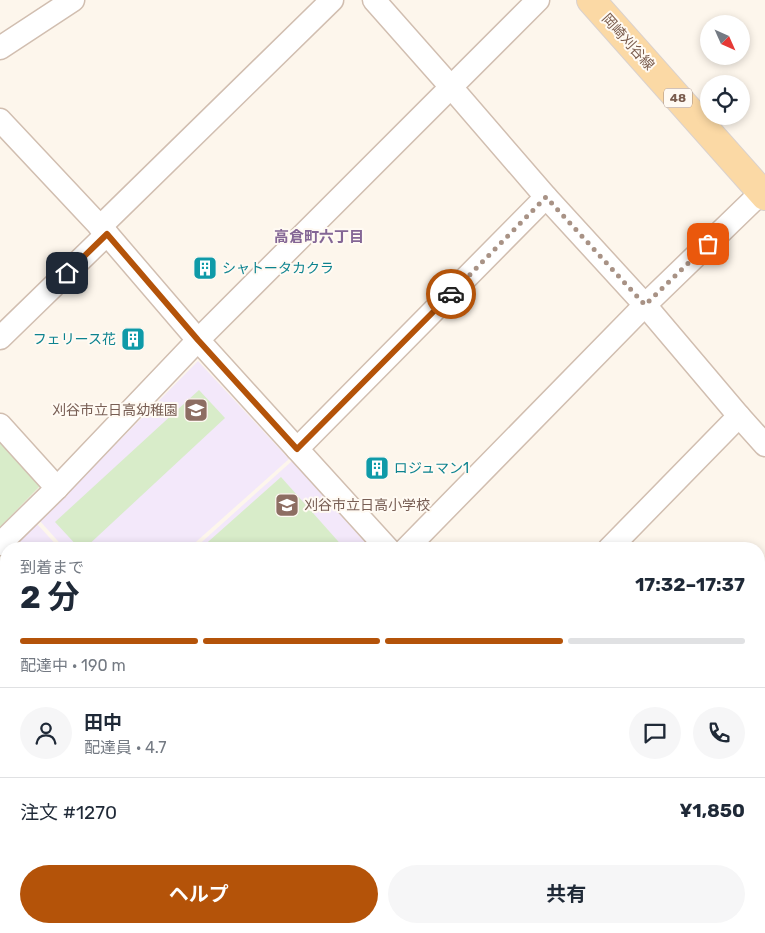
<!DOCTYPE html>
<html lang="ja">
<meta charset="utf-8">
<style>
body{margin:0;font-family:Rubik,"Noto Sans JP",sans-serif;background:#f6f6f7;color:#1f2937;height:100vh;display:flex;flex-direction:column;font-size:19px;white-space:nowrap}
*{box-sizing:border-box;margin:0}
p{font-size:16px;color:#747a83}
.icon{flex:none;width:28px;height:28px;fill:none;stroke:currentColor;stroke-width:2;stroke-linecap:round;stroke-linejoin:round}
.map{position:relative;flex:1;overflow:hidden}
.drawer{position:absolute;left:0px;top:542px;width:765px;height:391px;display:flex;flex-direction:column;background:#fff;border-radius:20px 20px 0 0;box-shadow:0 2px 8px #0003}
.drawer>*{flex:none}
.needle{width:32px;rotate:135deg}
.buttons{position:absolute;left:700px;top:15px;display:grid;gap:10px}
.buttons a{display:grid;place-items:center;width:50px;height:50px;border-radius:50%;background:#fff;box-shadow:0 2px 8px #0003;font-size:25px}
.pin{position:absolute;display:grid;place-items:center;width:42px;height:42px;color:#fff;margin:-21px;border-radius:10px;box-shadow:0 2px 8px #0006}
.courier{position:absolute;display:grid;place-items:center;width:50px;height:50px;margin:-25px;border:4px solid #b45309;border-radius:50%;background:#fff;color:#222;box-shadow:0 1px 6px #0007}
.summary em{font-style:normal;font-weight:700}
.summary div{display:flex;flex-direction:column-reverse}
.summary{display:flex;align-items:center;justify-content:space-between;height:85px;padding:0 20px}
h1{font-size:32px;font-weight:700;line-height:38px}
.bar{display:grid;grid-template-columns:repeat(4,1fr);gap:8px 5px;align-content:center;height:60px;padding:0 20px}
.bar i{height:6px;border-radius:4px;background:#e0e1e3}
.bar .current{background:#b45309}
.bar p{grid-column:span 4}
.line{display:flex;align-items:center;gap:12px;padding:0 20px;border-top:1px solid #e0e1e3}
.line div{flex:1}
.round{display:grid;place-items:center;flex:none;width:52px;height:52px;border-radius:26px;background:#f6f6f7}
.button{display:flex;gap:10px;margin-top:auto;padding:10px 20px}
.button a{flex:1;height:58px;border-radius:30px;background:#b45309;color:#fff;font-size:20px;font-weight:700;line-height:58px;text-align:center}
.button a+a{background:#f6f6f7;color:#1f2937}
.map>svg:first-child{display:block}
</style>
<div class="map">
<svg width="765" height="933" viewBox="0 0 765 933">
<rect width="100%" height="100%" fill="#fdf6ec"/>
<g fill="#f3e8fa">
<path d="M 198,361 L 289,459 L 188,549 L 65,549 L 40,521 Z"/>
<path d="M 292,461 L 371,549 L 194,549 Z"/>
<path d="M 37,524 L 60,549 L 12,549 Z"/>
<path d="M 6,555 L 6,702 L 0,696 L 0,561 Z"/>
<path d="M 220,928 L 422,928 L 417,933 L 226,933 Z"/>
</g>
<g fill="#d8ecc9">
<path d="M 199,390 L 225,418 L 84,549 L 80,549 L 55,522 Z"/>
<path d="M 0,442 L 41,485 L 0,527 Z"/>
<path d="M 281,477 L 345,549 L 200,549 Z"/>
</g>
<g fill="none" stroke-linecap="round" stroke-linejoin="round">
<g stroke="#d1beb0" stroke-width="25">
<g id="street">
<path d="M 374,0 L 451,87 L 546,197 L 645,305 L 739,416 L 765,445"/>
<path d="M 0,48 L 73,0"/>
<path d="M 0,120 L 107,234 L 198,340 L 388,549"/>
<path d="M 100,227 L 332,0"/>
<path d="M 0,338 L 107,234"/>
<path d="M 0,425 L 57,488"/>
<path d="M 297,449 L 546,197"/>
<path d="M 0,544 L 57,488 L 198,340 L 538,0"/>
<path d="M 406,549 L 645,305 L 765,189"/>
<path d="M 609,549 L 739,416"/>
<path d="M 759,606 L 765,600"/>
<path d="M 0,712 L 6,718"/>
<path d="M 0,752 L 6,745"/>
<path d="M 759,813 L 765,807"/>
<path d="M 201,928 L 206,933"/>
<path d="M 736,928 L 741,933"/>
<path d="M 24,933 L 29,928"/>
<path d="M 436,933 L 441,928"/>
<path d="M 644,933 L 650,928"/>
</g>
</g>
<g stroke="#dad1cd" stroke-width="30">
<path id="primary" d="M 591,0 L 765,196"/>
</g>
<use href="#street" stroke="#fff" stroke-width="22"/>
<use href="#primary" stroke="#fbd9a5" stroke-width="28"/>
</g>
<g fill="none" stroke-linecap="round" stroke-linejoin="round">
<path stroke="#a89285" stroke-width="5" stroke-dasharray="0 9" d="M 451,294 L 546,197 L 645,305 L 708,244"/>
<path stroke="#b45309" stroke-width="6" d="M 67,273 L 107,234 L 198,340 L 297,449 L 451,294"/>
</g>
<defs>
<g id="building-square" transform="scale(1.25)"><rect x="-9" y="-9" width="18" height="18" rx="4" fill="#0f9aa8" stroke="#fffaf3"/><path d="M-4-6H4V6H1V3H-1V6H-4ZM-2.5-4.3h1.7v1.8h-1.7ZM.8-4.3h1.7v1.8H.8ZM-2.5-1h1.7V.8h-1.7ZM.8-1h1.7V.8H.8Z" fill="#fff"/></g>
<g id="school-square" transform="scale(1.25)"><rect x="-9" y="-9" width="18" height="18" rx="4" fill="#8d6e63" stroke="#fffaf3"/><path d="M0-5L7-2L0 1L-7-2ZM-4 1L0 2.5L4 1V4Q0 6-4 4Z" fill="#fff"/></g>
</defs>
<g fill-rule="evenodd">
<use href="#building-square" x="205" y="268"/>
<use href="#building-square" x="133" y="339"/>
<use href="#school-square" x="196" y="410"/>
<use href="#building-square" x="377" y="468"/>
<use href="#school-square" x="287" y="505"/>
</g>
<g text-anchor="middle" dominant-baseline="central" stroke-width="4" stroke-linejoin="round" paint-order="stroke">
<rect fill="#fffaf3" stroke="#a28b7f" stroke-width="1" x="664" y="88.5" width="28" height="19" rx="4"/>
<g font-size="12" font-weight="bold" fill="#7a5c4d">
<text x="678" y="98">48</text>
</g>
<g font-size="14" fill="#7a5c4d" stroke="#fffaf3">
<text transform="translate(628 42) rotate(48)">岡崎刈谷線</text>
</g>
<g font-size="14" fill="#0d838f" stroke="#fffaf3" text-anchor="start">
<text x="222" y="268">シャトータカクラ</text>
<text x="116" y="339" text-anchor="end">フェリース花</text>
<text x="394" y="468">ロジュマン1</text>
</g>
<g font-size="14" fill="#785e54" stroke="#fffaf3" text-anchor="end">
<text x="178" y="410">刈谷市立日高幼稚園</text>
<text x="304" y="505" text-anchor="start">刈谷市立日高小学校</text>
</g>
<g font-size="15" font-weight="bold" fill="#846695" stroke="#fffaf3">
<text x="319" y="237">高倉町六丁目</text>
</g>
</g>
</svg>
<div class="buttons">
<a><svg class="needle" viewBox="-14 -14 28 28"><path d="M0-13l5 13h-10z" fill="#e53935"/><path d="M0 13l5-13h-10z" fill="#747a83"/></svg></a>
<a><svg class="icon" aria-label="locate" viewBox="0 0 24 24"><circle cx="12" cy="12" r="6"/><path d="M12 2v4M12 18v4M2 12h4M18 12h4"/></svg></a>
</div>
<div class="pin" style="left:708px;top:244px;background:#ea580c"><svg class="icon" aria-label="bag" viewBox="0 0 24 24"><path d="M5 8h14l-1 12H6zM9 8a3 3 0 0 1 6 0"/></svg></div>
<div class="pin" style="left:67px;top:273px;background:#1f2937"><svg class="icon" aria-label="home" viewBox="0 0 24 24"><path d="M3 11l9-7 9 7M6 9v11h12V9"/></svg></div>
<div class="courier" style="left:451px;top:294px"><svg class="icon" aria-label="car" viewBox="0 0 24 24"><path d="M5 17H2v-5l4-1 3-4h7l3 4 3 1v5h-3M9 17h6M6 11h13"/><circle cx="7" cy="17" r="2"/><circle cx="17" cy="17" r="2"/></svg></div>
<section class="drawer">
<div class="summary"><div><h1>2 分</h1><p>到着まで</p></div><em>17:32–17:37</em></div>
<div class="bar"><i class="current"></i><i class="current"></i><i class="current"></i><i></i><p>配達中 · 190 m</p></div>
<div class="line" style="height:90px"><a class="round"><svg class="icon" aria-label="person" viewBox="0 0 24 24"><circle cx="12" cy="8" r="4"/><path d="M4 21q1-7 8-7t8 7"/></svg></a><div><b>田中</b><p>配達員 · 4.7</p></div><a class="round"><svg class="icon" aria-label="chat" viewBox="0 0 24 24"><path d="M4 5h16v11H9l-5 4z"/></svg></a><a class="round"><svg class="icon" aria-label="phone" viewBox="0 0 24 24"><path d="M5 4h4l2 5-3 2q2 4 5 5l2-3 5 2v4C11 20 4 13 5 4z"/></svg></a></div>
<div class="line" style="height:65px"><div>注文 #1270</div><b>¥1,850</b></div>
<div class="button"><a>ヘルプ</a><a>共有</a></div>
</section>
</div>
